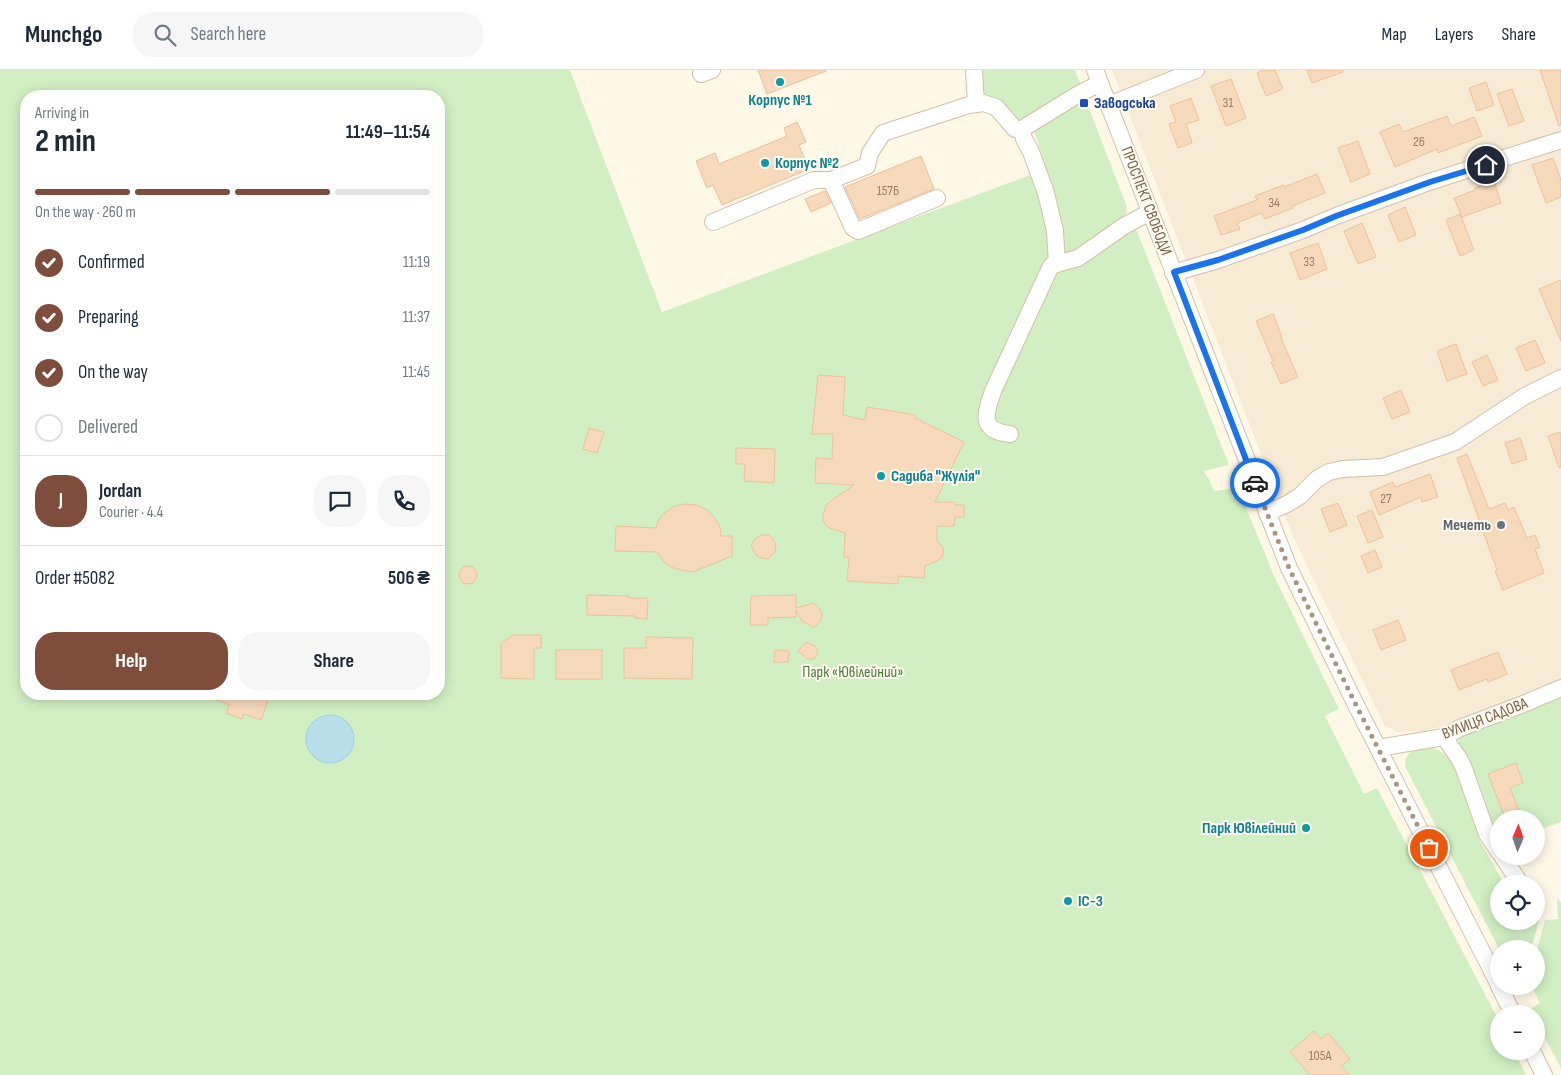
<!DOCTYPE html>
<meta charset="utf-8">
<style>
body{margin:0;font-family:"Sofia Sans Condensed",sans-serif;background:#f6f6f7;color:#1f2937;height:100vh;display:flex;flex-direction:column;font-size:19px;white-space:nowrap}
*{box-sizing:border-box;margin:0}
p{font-size:16px;color:#747a83}
.icon{flex:none;width:28px;height:28px;fill:none;stroke:currentColor;stroke-width:2;stroke-linecap:round;stroke-linejoin:round}
.map{position:relative;flex:1;overflow:hidden}
.panel{position:absolute;left:20px;top:20px;width:425px;height:610px;display:flex;flex-direction:column;background:#fff;border-radius:20px;box-shadow:0 2px 12px #0003}
.panel>*{flex:none}
.needle{width:32px;rotate:2deg}
.tools{position:absolute;left:1490px;top:740px;display:grid;gap:10px}
.tools a{display:grid;place-items:center;width:55px;height:55px;border-radius:50%;background:#fff;box-shadow:0 2px 12px #0003;font-size:25px}
.pin{position:absolute;display:grid;place-items:center;width:42px;height:42px;color:#fff;margin:-21px;border:2px solid #fff;border-radius:50%;box-shadow:0 1px 5px #0007}
.courier{position:absolute;display:grid;place-items:center;width:50px;height:50px;margin:-25px;border:4px solid #1a73e8;border-radius:50%;background:#fff;color:#222;box-shadow:0 1px 6px #0007}
.summary em{font-style:normal;font-weight:700}
.summary div{display:flex;flex-direction:column-reverse}
.summary{display:flex;align-items:center;justify-content:space-between;height:85px;padding:0 15px}
h1{font-size:32px;font-weight:700;line-height:38px}
.bar{display:grid;grid-template-columns:repeat(4,1fr);gap:8px 5px;align-content:center;height:60px;padding:0 15px}
.bar i{height:6px;border-radius:4px;background:#e0e1e3}
.bar .selected{background:#7f4d3b}
.bar p{grid-column:span 4}
.line{display:flex;align-items:center;gap:12px;padding:0 15px;border-top:1px solid #e0e1e3}
.line div{flex:1}
.round{display:grid;place-items:center;flex:none;width:52px;height:52px;border-radius:20px;background:#f6f6f7}
ol{padding:0 15px;list-style:none}
li{display:flex;align-items:center;gap:15px;height:55px}
li p{margin-inline-start:auto}
li .icon{padding:5px;border-radius:50%;background:#7f4d3b;color:#fff;stroke-width:4}
li:last-child{color:#747a83}
li i{width:28px;height:28px;border:2px solid #e0e1e3;border-radius:50%}
.cta{display:flex;gap:10px;margin-top:auto;padding:10px 15px}
.cta a{flex:1;height:58px;border-radius:20px;background:#7f4d3b;color:#fff;font-size:20px;font-weight:700;line-height:58px;text-align:center}
.cta a+a{background:#f6f6f7;color:#1f2937}
header{display:flex;align-items:center;gap:30px;box-sizing:border-box;height:70px;padding:0 25px;background:#fff;border-bottom:1px solid #e0e1e3}
header strong{font-size:24px}
nav{display:flex;gap:28px;margin-inline-start:auto;font-size:18px}
.search{width:350px;height:45px;background:#f6f6f7;display:flex;align-items:center;gap:12px;box-sizing:border-box;padding:0 18px;border-radius:20px;color:#747a83;font-size:19px}
.map>svg:first-child{display:block}
</style>
<header>
<strong>Munchgo</strong>
<div class="search"><svg class="icon" aria-label="search" viewBox="0 0 24 24"><circle cx="10" cy="10" r="6"/><path d="M15 15l6 6"/></svg>Search here</div>
<nav><a>Map</a><a>Layers</a><a>Share</a></nav>
</header>
<div class="map">
<svg width="1561" height="1005" viewBox="0 0 1561 1005">
<rect width="100%" height="100%" fill="#fff8e7"/>
<path fill="#f7ebd5" d="M 1112,0 L 1561,0 L 1561,612 L 1458,653 L 1423,661 L 1397,662 L 1385,656 L 1294,469 Z"/>
<g fill="#d1efc3" fill-rule="evenodd">
<path d="M 0,0 L 570,0 L 662,242 L 1046,99 L 1033,57 L 1078,29 L 1082,40 L 1089,38 L 1127,137 L 1126,144 L 1119,152 L 1132,160 L 1137,161 L 1229,395 L 1204,401 L 1207,407 L 1208,407 L 1214,421 L 1238,418 L 1274,506 L 1339,639 L 1325,646 L 1364,724 L 1377,718 L 1499,951 L 1499,981 L 1514,981 L 1526,1005 L 1349,1005 L 1341,996 L 1349,989 L 1321,969 L 1314,961 L 1290,982 L 1310,1005 L 0,1005 ZM 26,26 L 439,26 L 439,624 L 26,624 Z"/>
<path d="M 982,0 L 1075,0 L 1082,18 L 1026,51 L 1015,50 L 983,28 Z"/>
<path d="M 1561,622 L 1561,752 L 1536,761 L 1536,749 L 1499,749 L 1499,766 L 1493,760 L 1459,674 L 1459,667 L 1462,663 Z"/>
<path d="M 1427,676 C 1441,680 1451,687 1457,699 L 1480,771 L 1504,814 L 1499,814 L 1499,851 L 1539,851 L 1531,879 L 1499,879 L 1405,696 C 1405,682 1414,678 1427,676 Z"/>
<path d="M 1557,828 L 1561,832 L 1561,998 L 1536,951 L 1536,944 L 1532,944 L 1530,939 L 1540,933 L 1532,917 L 1536,916 L 1536,884 L 1545,850 L 1558,849 Z"/>
</g>
<circle fill="#b9dfeb" stroke="#9ecede" cx="330" cy="669" r="24"/>
<g fill="#f7d9bc" stroke="#ecc19a">
<path d="M 758,0 L 826,0 L 826,1 L 767,24 Z"/>
<path d="M 1263,0 L 1275,0 L 1283,19 L 1266,26 L 1257,3 Z"/>
<path d="M 1307,0 L 1343,0 L 1343,2 L 1312,13 Z"/>
<path d="M 1540,0 L 1561,0 L 1561,55 L 1559,56 Z"/>
<path d="M 1231,9 L 1246,48 L 1226,56 L 1211,16 Z"/>
<path d="M 1486,12 L 1494,35 L 1477,41 L 1469,18 Z"/>
<path d="M 1512,19 L 1524,51 L 1509,56 L 1497,24 Z"/>
<path d="M 1191,28 L 1199,50 L 1186,54 L 1192,73 L 1178,78 L 1169,54 L 1176,52 L 1170,36 Z"/>
<path d="M 1447,46 L 1451,56 L 1474,47 L 1482,66 L 1438,83 L 1437,79 L 1395,97 L 1380,62 L 1399,54 L 1403,62 Z"/>
<path d="M 797,52 L 806,72 L 799,75 L 809,99 L 722,135 L 713,115 L 707,118 L 696,91 L 715,83 L 719,94 L 787,66 L 784,58 Z"/>
<path d="M 1358,71 L 1370,104 L 1351,112 L 1338,78 Z"/>
<path d="M 921,86 L 934,119 L 860,149 L 845,117 Z"/>
<path d="M 1553,88 L 1561,110 L 1561,127 L 1546,133 L 1532,95 Z"/>
<path d="M 1317,104 L 1325,123 L 1292,136 L 1293,138 L 1265,149 L 1262,143 L 1237,153 L 1240,159 L 1221,165 L 1214,146 L 1257,130 L 1255,126 L 1283,115 L 1284,117 Z"/>
<path d="M 1494,111 L 1501,133 L 1462,147 L 1454,128 L 1475,120 L 1475,118 Z"/>
<path d="M 825,121 L 831,133 L 811,142 L 805,129 Z"/>
<path d="M 1405,137 L 1416,165 L 1399,172 L 1388,145 Z"/>
<path d="M 1460,144 L 1474,180 L 1460,186 L 1446,150 Z"/>
<path d="M 1362,153 L 1376,187 L 1358,194 L 1344,161 Z"/>
<path d="M 1318,173 L 1327,199 L 1300,210 L 1290,183 Z"/>
<path d="M 1561,210 L 1561,271 L 1539,219 Z"/>
<path d="M 1273,244 L 1282,267 L 1281,268 L 1298,307 L 1281,314 L 1271,292 L 1273,291 L 1256,251 Z"/>
<path d="M 1535,270 L 1545,293 L 1526,301 L 1516,278 Z"/>
<path d="M 1456,274 L 1467,304 L 1447,311 L 1437,281 Z"/>
<path d="M 1487,285 L 1498,310 L 1483,316 L 1472,292 Z"/>
<path d="M 818,305 L 845,307 L 843,345 L 865,350 L 867,337 L 915,345 L 915,348 L 964,372 L 935,432 L 955,432 L 955,435 L 964,435 L 964,447 L 955,447 L 954,456 L 937,456 L 937,471 L 944,479 L 943,484 L 942,487 L 939,490 L 925,496 L 924,508 L 898,506 L 898,514 L 847,511 L 849,487 L 844,487 L 845,463 L 830,458 L 825,454 L 823,451 L 823,445 L 827,434 L 854,415 L 815,413 L 816,388 L 832,389 L 833,364 L 812,364 Z"/>
<path d="M 1401,320 L 1410,342 L 1392,349 L 1383,328 Z"/>
<path d="M 589,358 L 604,362 L 597,383 L 583,379 Z"/>
<path d="M 1561,362 L 1561,397 L 1559,398 L 1548,366 Z"/>
<path d="M 1520,368 L 1527,389 L 1512,394 L 1505,373 Z"/>
<path d="M 736,378 L 775,379 L 774,413 L 744,411 L 745,394 L 736,394 Z"/>
<path d="M 1467,384 L 1489,439 L 1505,433 L 1508,440 L 1514,437 L 1527,468 L 1535,465 L 1540,477 L 1535,479 L 1544,503 L 1503,520 L 1495,501 L 1497,500 L 1457,388 Z"/>
<path d="M 1430,404 L 1438,427 L 1422,432 L 1421,427 L 1379,445 L 1370,422 L 1393,412 L 1395,417 Z"/>
<path d="M 1338,433 L 1347,455 L 1330,462 L 1321,439 Z"/>
<path d="M 686,434 L 697,435 L 707,440 L 715,448 L 720,457 L 721,466 L 732,466 L 732,486 L 695,501 L 691,502 L 673,498 L 664,492 L 657,482 L 615,481 L 616,456 L 656,458 L 658,451 L 665,442 L 675,436 Z"/>
<path d="M 1372,440 L 1383,467 L 1368,473 L 1357,446 Z"/>
<path d="M 761,465 L 769,465 L 772,468 L 776,474 L 775,482 L 769,488 L 765,489 L 757,486 L 751,476 L 755,469 Z"/>
<path d="M 1375,480 L 1382,497 L 1368,503 L 1361,486 Z"/>
<circle cx="468" cy="505" r="9"/>
<path d="M 587,525 L 629,526 L 629,528 L 648,528 L 647,549 L 635,548 L 635,546 L 587,545 Z"/>
<path d="M 796,525 L 796,538 L 813,533 L 816,535 L 821,540 L 822,547 L 821,550 L 814,558 L 802,551 L 796,540 L 796,547 L 768,548 L 768,555 L 750,555 L 751,526 Z"/>
<path d="M 1398,550 L 1406,570 L 1381,580 L 1373,560 Z"/>
<path d="M 513,565 L 541,565 L 541,578 L 534,578 L 534,609 L 501,608 L 501,573 Z"/>
<path d="M 646,567 L 693,568 L 692,609 L 624,608 L 624,578 L 646,578 Z"/>
<path d="M 806,572 L 815,576 L 818,580 L 817,585 L 814,589 L 807,589 L 798,581 Z"/>
<rect x="556" y="580" width="46" height="29"/>
<path d="M 775,580 L 789,581 L 788,592 L 774,592 Z"/>
<path d="M 1498,582 L 1507,604 L 1488,612 L 1487,609 L 1459,620 L 1451,600 Z"/>
<path d="M 202,624 L 270,624 L 261,650 L 244,644 L 242,649 L 226,643 L 229,635 Z"/>
<path d="M 1516,693 L 1523,713 L 1510,718 L 1520,743 L 1505,748 L 1488,704 Z"/>
<path d="M 1314,961 L 1321,969 L 1328,963 L 1350,989 L 1341,996 L 1349,1005 L 1310,1005 L 1290,982 Z"/>
</g>
<g fill="none" stroke-linecap="round" stroke-linejoin="round">
<g stroke="#d3c0ab" stroke-width="18">
<g id="minor">
<path d="M 974,0 L 976,34"/>
<path d="M 1095,0 L 1289,498 L 1356,635 L 1499,915"/>
<path d="M 701,4 L 712,0"/>
<path d="M 1109,35 L 1196,0"/>
<path d="M 1022,59 L 1024,69 L 1031,82 L 1046,123 L 1055,161 L 1057,194"/>
<path d="M 831,110 L 853,158 L 858,161 L 937,128"/>
<path d="M 713,152 L 814,110 L 831,110 L 867,96 L 870,83 L 883,63 L 886,62 L 969,35 L 983,33 L 996,37 L 1015,59 L 1022,59 L 1077,25 L 1100,13"/>
<path d="M 1173,203 L 1218,190 L 1303,160 L 1336,146 L 1429,112 L 1561,70"/>
<path d="M 1010,364 C 979,361 985,344 993,321 L 1050,198 L 1052,195 L 1078,188 L 1124,156 L 1150,142"/>
<path d="M 1267,443 L 1287,434 L 1300,426 L 1317,409 L 1329,402 L 1343,399 L 1383,397 L 1455,372 L 1525,326 L 1561,308"/>
<path d="M 1444,667 L 1458,687 L 1463,696 L 1487,764 L 1499,782"/>
<path d="M 1378,678 L 1444,667 L 1460,658 L 1521,635 L 1561,618"/>
<path d="M 1502,786 L 1518,810"/>
<path d="M 1499,916 L 1513,944"/>
<path d="M 1532,981 L 1544,1005"/>
</g>
</g>
<use href="#minor" stroke="#fff" stroke-width="16"/>
</g>
<g fill="none" stroke-linecap="round" stroke-linejoin="round">
<path stroke="#aa9580" stroke-width="5" stroke-dasharray="0 9" d="M 1255,413 L 1289,498 L 1356,635 L 1429,778"/>
<path stroke="#1a73e8" stroke-width="6" d="M 1255,413 L 1174,202 L 1218,190 L 1303,160 L 1336,146 L 1430,112 L 1486,95"/>
</g>
<g fill="#0f9aa8" stroke="#fffaf0" stroke-width="2">
<circle cx="780" cy="12" r="5"/>
<circle cx="765" cy="93" r="5"/>
<circle cx="881" cy="406" r="5"/>
<circle cx="1306" cy="758" r="5"/>
<circle cx="1068" cy="831" r="5"/>
</g>
<rect fill="#1a4fb4" stroke="#fffaf0" stroke-width="2" x="1079" y="28" width="10" height="10" rx="2.5"/>
<circle fill="#6b7280" stroke="#fffaf0" stroke-width="2" cx="1501" cy="455" r="5"/>
<g text-anchor="middle" dominant-baseline="central" stroke-width="4" stroke-linejoin="round" paint-order="stroke">
<g font-size="14" fill="#9b7e65">
<text x="1228" y="32">31</text>
<text x="1419" y="71">26</text>
<text x="888" y="120">157Б</text>
<text x="1274" y="132">34</text>
<text x="1309" y="191">33</text>
<text x="1386" y="428">27</text>
<text x="1320" y="985">105А</text>
</g>
<g font-size="16" font-weight="bold" fill="#0d838f" stroke="#fffaf0" text-anchor="start">
<text x="780" y="30" text-anchor="middle">Корпус №1</text>
<text x="775" y="93">Корпус №2</text>
<text x="891" y="406">Садиба "Жулія"</text>
<text x="1296" y="758" text-anchor="end">Парк Ювілейний</text>
<text x="1078" y="831">ІС-3</text>
</g>
<g font-size="16" font-weight="bold" fill="#164399" stroke="#fffaf0" text-anchor="start">
<text x="1094" y="33">Заводська</text>
</g>
<g font-size="16" fill="#7c5f48" stroke="#fffaf0">
<text transform="translate(1146 131) rotate(69)">ПРОСПЕКТ СВОБОДИ</text>
<text transform="translate(1485 649) rotate(-21)">ВУЛИЦЯ САДОВА</text>
</g>
<g font-size="16" font-weight="bold" fill="#5b616d" stroke="#fffaf0" text-anchor="end">
<text x="1491" y="455">Мечеть</text>
</g>
<g font-size="16" fill="#497d3c" stroke="#fffaf0">
<text x="853" y="602">Парк «Ювілейний»</text>
</g>
</g>
</svg>
<div class="tools">
<a><svg class="needle" viewBox="-14 -14 28 28"><path d="M0-13l5 13h-10z" fill="#e53935"/><path d="M0 13l5-13h-10z" fill="#747a83"/></svg></a>
<a><svg class="icon" aria-label="locate" viewBox="0 0 24 24"><circle cx="12" cy="12" r="6"/><path d="M12 2v4M12 18v4M2 12h4M18 12h4"/></svg></a>
<a>+</a>
<a>−</a>
</div>
<div class="pin" style="left:1429px;top:778px;background:#ea580c"><svg class="icon" aria-label="bag" viewBox="0 0 24 24"><path d="M5 8h14l-1 12H6zM9 8a3 3 0 0 1 6 0"/></svg></div>
<div class="pin" style="left:1486px;top:95px;background:#1f2937"><svg class="icon" aria-label="home" viewBox="0 0 24 24"><path d="M3 11l9-7 9 7M6 9v11h12V9"/></svg></div>
<div class="courier" style="left:1255px;top:413px"><svg class="icon" aria-label="car" viewBox="0 0 24 24"><path d="M5 17H2v-5l4-1 3-4h7l3 4 3 1v5h-3M9 17h6M6 11h13"/><circle cx="7" cy="17" r="2"/><circle cx="17" cy="17" r="2"/></svg></div>
<section class="panel">
<div class="summary"><div><h1>2 min</h1><p>Arriving in</p></div><em>11:49–11:54</em></div>
<div class="bar"><i class="selected"></i><i class="selected"></i><i class="selected"></i><i></i><p>On the way · 260 m</p></div>
<ol>
<li><svg class="icon" aria-label="check" viewBox="0 0 24 24"><path d="M5 12l5 5 9-10"/></svg>Confirmed<p>11:19</p></li>
<li><svg class="icon" aria-label="check" viewBox="0 0 24 24"><path d="M5 12l5 5 9-10"/></svg>Preparing<p>11:37</p></li>
<li><svg class="icon" aria-label="check" viewBox="0 0 24 24"><path d="M5 12l5 5 9-10"/></svg>On the way<p>11:45</p></li>
<li><i></i>Delivered</li>
</ol>
<div class="line" style="height:90px"><b class="round" style="background:#7f4d3b;color:#fff">J</b><div><b>Jordan</b><p>Courier · 4.4</p></div><a class="round"><svg class="icon" aria-label="chat" viewBox="0 0 24 24"><path d="M4 5h16v11H9l-5 4z"/></svg></a><a class="round"><svg class="icon" aria-label="phone" viewBox="0 0 24 24"><path d="M5 4h4l2 5-3 2q2 4 5 5l2-3 5 2v4C11 20 4 13 5 4z"/></svg></a></div>
<div class="line" style="height:65px"><div>Order #5082</div><b>506 ₴</b></div>
<div class="cta"><a>Help</a><a>Share</a></div>
</section>
</div>
